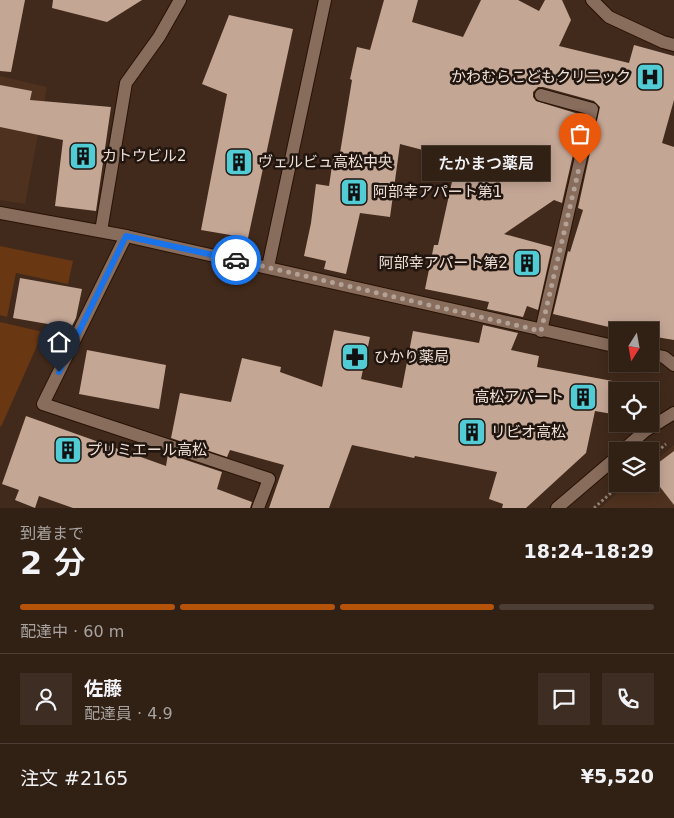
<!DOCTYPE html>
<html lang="ja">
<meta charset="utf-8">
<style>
body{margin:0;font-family:"DejaVu Sans","Noto Sans JP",sans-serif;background:#3d2d22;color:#f1f3f6;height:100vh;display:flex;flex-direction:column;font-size:19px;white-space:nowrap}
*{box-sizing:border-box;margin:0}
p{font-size:16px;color:#a8a3a0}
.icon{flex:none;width:28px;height:28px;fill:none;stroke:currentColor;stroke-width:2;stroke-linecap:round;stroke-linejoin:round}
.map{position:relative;height:508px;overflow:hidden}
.drawer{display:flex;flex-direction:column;background:#312014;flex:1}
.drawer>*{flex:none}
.needle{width:32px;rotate:191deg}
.controls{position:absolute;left:609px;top:322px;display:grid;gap:10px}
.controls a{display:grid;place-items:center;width:50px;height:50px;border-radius:0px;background:#312014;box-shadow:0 2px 12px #0003,0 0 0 1px #4c3e34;font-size:25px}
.pin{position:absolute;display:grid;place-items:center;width:42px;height:42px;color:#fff;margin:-51px -21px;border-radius:50% 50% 50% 0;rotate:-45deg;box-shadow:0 0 5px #0007}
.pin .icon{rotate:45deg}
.courier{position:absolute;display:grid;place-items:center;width:50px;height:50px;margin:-25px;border:4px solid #1a73e8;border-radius:50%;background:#fff;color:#222;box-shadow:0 1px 6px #0007}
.bubble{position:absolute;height:35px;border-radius:0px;background:#312014;box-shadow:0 2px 12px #0003,0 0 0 1px #4c3e34;font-size:16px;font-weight:600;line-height:35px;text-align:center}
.summary em{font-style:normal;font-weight:600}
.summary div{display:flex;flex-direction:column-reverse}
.summary{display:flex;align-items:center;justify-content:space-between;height:85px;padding:0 20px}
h1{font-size:32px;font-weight:600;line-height:38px}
.bar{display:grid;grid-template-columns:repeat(4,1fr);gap:8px 5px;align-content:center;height:60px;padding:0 20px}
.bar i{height:6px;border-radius:4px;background:#4c3e34}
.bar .selected{background:#b45309}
.bar p{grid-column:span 4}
.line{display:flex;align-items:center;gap:12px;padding:0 20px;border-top:1px solid #4c3e34}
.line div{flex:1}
.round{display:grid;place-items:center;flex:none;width:52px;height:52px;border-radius:0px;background:#3d2d22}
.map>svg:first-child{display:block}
</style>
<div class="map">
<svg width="674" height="508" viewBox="0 0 674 508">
<rect width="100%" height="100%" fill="#412a1b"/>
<g fill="#4e311e">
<path d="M 0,76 L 47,87 L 25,204 L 0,200 Z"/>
<path d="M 674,445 L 674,508 L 600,508 L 628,484 L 650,484 L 650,465 Z"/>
</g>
<g fill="#6a3713">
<path d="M 0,246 L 73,261 L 68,284 L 16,273 L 7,317 L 0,315 Z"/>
<path d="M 0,322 L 43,332 L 1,427 L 0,426 Z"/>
</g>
<g fill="#c4a695">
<path d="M 0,0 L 25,0 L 11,72 L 0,71 Z"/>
<path d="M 53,0 L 142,0 L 107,22 L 52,8 Z"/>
<path d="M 384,0 L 418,0 L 412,22 L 463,37 L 481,0 L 518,0 L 539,11 L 545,0 L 562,0 L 571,20 L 559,46 L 629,63 L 634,45 L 674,56 L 674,100 L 662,143 L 674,147 L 674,340 L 650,336 L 650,331 L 626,331 L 553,314 L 568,251 L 570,252 L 583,210 L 578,208 L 600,107 L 594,101 L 543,87 L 538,87 L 533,92 L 533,97 L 536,101 L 582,115 L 562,203 L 554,200 L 504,234 L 552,247 L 538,310 L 527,306 L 523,317 L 487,309 L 489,302 L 425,289 L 434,245 L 438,245 L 457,159 L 400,144 L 390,217 L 360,213 L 346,274 L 324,269 L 326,261 L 304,256 L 311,223 L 316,184 L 329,186 L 333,159 L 339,159 L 352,80 L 350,79 L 357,47 L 370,50 Z"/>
<path d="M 229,15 L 293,29 L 248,238 L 201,230 L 227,94 L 202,84 Z"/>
<path d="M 0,85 L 32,91 L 30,100 L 111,107 L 96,211 L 55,206 L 63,140 L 0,127 Z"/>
<path d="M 20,278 L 82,289 L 76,318 L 71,328 L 13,318 Z"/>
<path d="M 483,325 L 518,333 L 511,350 L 539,356 L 537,367 L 618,382 L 618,415 L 595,411 L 586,453 L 526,508 L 502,508 L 503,504 L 489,499 L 497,472 L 415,456 L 414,458 L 352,445 L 329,508 L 269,508 L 284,465 L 230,450 L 227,457 L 171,438 L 180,393 L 231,402 L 242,358 L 281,367 L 280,372 L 322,387 L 334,330 L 370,337 L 361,379 L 402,388 L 413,331 L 479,343 Z"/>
<path d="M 87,350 L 166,365 L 159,409 L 79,394 Z"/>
<path d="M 26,416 L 166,466 L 168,454 L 222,472 L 217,489 L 252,502 L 250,508 L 73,508 L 39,496 L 35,508 L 15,500 L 19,490 L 2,484 Z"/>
<path d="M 674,451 L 674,505 L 650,474 L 650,469 Z"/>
</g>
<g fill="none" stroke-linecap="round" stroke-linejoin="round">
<g stroke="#271204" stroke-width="14">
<g id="service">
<path d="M 592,0 L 609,17 L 663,42 L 674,45"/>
<path d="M 541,95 L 592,109 L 541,331"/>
<path d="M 101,231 L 126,83 L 159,37 L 180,0"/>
<path d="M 126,236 L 43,404 L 269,479 L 258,508"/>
<path d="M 268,267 L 325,0"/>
</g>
</g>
<g stroke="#271204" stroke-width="14">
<g id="minor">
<path d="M 622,451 L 645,431 L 674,413"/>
<path d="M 557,508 L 618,456"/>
</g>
</g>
<g stroke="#271204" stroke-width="14">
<g id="tertiary">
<path d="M 0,213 L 126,236 L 618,347"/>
<path d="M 650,354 L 664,357 L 674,365"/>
</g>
</g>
<g stroke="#917e72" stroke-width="3" stroke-dasharray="2.5 2.5" stroke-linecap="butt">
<path d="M 650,458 L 666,444"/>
<path d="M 594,508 L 621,484"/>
</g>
<use href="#service" stroke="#886c5c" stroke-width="12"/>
<use href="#minor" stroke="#886c5c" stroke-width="12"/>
<use href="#tertiary" stroke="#886c5c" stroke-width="12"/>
</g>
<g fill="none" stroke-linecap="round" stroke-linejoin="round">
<path stroke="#b3a196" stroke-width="5" stroke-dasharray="0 9" d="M 236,260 L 541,331 L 580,164"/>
<path stroke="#1a73e8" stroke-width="6" d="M 59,372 L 126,236 L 236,260"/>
</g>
<defs>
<g id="hospital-square" transform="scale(1.4375)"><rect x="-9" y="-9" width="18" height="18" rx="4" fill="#51ccd5" stroke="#20150f"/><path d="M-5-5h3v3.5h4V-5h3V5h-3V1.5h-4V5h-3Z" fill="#111"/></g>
<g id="building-square" transform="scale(1.4375)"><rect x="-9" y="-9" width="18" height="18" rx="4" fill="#51ccd5" stroke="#20150f"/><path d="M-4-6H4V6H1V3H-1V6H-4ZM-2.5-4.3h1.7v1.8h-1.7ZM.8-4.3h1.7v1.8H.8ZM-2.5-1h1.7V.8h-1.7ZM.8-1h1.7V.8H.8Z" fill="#111"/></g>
<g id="pharmacy-square" transform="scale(1.4375)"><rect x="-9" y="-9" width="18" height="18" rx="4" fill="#51ccd5" stroke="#20150f"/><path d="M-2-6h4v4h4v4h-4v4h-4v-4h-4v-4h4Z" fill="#111"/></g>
</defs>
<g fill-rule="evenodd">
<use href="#hospital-square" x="650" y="77"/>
<use href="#building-square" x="83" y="156"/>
<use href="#building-square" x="239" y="162"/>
<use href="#building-square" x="354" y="192"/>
<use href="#building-square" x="527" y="263"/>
<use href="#pharmacy-square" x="355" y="357"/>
<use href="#building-square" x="583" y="397"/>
<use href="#building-square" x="472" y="432"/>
<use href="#building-square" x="68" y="450"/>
</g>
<g text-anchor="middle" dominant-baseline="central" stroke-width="5" stroke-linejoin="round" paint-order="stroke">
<g font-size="15" fill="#f0e1d8" stroke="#20150f" text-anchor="start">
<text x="631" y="77" text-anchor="end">かわむらこどもクリニック</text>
<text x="102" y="156">カトウビル2</text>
<text x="258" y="162">ヴェルビュ高松中央</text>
<text x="373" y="192">阿部幸アパート第1</text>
<text x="508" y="263" text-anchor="end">阿部幸アパート第2</text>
<text x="374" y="357">ひかり薬局</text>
<text x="564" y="397" text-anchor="end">高松アパート</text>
<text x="491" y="432">リビオ高松</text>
<text x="87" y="450">プリミエール高松</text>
</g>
</g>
</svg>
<div class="controls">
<a><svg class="needle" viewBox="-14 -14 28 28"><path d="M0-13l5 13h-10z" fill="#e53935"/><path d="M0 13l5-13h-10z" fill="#a8a3a0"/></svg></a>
<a><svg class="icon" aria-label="locate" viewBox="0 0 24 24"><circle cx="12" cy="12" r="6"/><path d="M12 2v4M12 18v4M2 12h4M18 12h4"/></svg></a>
<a><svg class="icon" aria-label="layers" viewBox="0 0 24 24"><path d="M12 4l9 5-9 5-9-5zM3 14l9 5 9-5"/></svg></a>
</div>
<div class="pin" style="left:580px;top:164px;background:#ea580c"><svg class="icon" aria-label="bag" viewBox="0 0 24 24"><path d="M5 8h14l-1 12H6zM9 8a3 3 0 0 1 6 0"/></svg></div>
<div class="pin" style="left:59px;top:372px;background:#1f2937"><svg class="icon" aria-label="home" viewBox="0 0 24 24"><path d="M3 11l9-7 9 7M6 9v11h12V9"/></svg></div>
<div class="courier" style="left:236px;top:260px"><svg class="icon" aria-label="car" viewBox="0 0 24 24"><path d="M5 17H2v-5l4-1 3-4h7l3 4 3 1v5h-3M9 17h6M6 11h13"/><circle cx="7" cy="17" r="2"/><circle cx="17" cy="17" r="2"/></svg></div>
<div class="bubble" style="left:422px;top:146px;width:128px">たかまつ薬局</div>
</div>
<section class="drawer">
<div class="summary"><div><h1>2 分</h1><p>到着まで</p></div><em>18:24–18:29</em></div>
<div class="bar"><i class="selected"></i><i class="selected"></i><i class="selected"></i><i></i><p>配達中 · 60 m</p></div>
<div class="line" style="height:90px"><a class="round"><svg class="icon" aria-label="person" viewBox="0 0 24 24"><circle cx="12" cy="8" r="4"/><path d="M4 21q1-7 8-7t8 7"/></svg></a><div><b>佐藤</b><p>配達員 · 4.9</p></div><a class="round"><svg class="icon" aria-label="chat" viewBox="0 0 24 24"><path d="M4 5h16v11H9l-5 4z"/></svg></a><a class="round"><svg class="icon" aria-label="phone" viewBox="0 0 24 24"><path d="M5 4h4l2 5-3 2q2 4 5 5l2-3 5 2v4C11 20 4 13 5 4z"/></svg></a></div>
<div class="line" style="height:65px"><div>注文 #2165</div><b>¥5,520</b></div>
</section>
